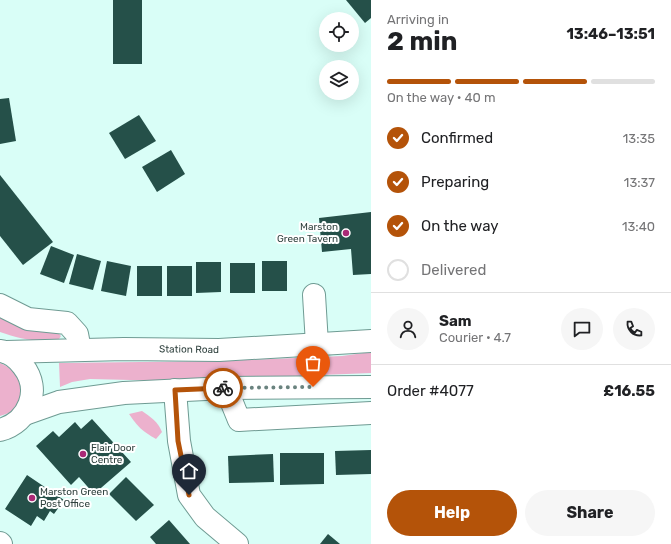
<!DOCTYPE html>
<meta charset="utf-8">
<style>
body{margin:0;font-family:Rubik,sans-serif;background:#f6f6f6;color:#202124;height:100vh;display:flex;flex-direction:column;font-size:15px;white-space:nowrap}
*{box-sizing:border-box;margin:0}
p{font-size:13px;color:#757577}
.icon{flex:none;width:22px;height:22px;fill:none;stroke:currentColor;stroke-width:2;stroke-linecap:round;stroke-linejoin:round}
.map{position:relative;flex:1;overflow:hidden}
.details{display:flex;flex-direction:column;background:#fff;width:300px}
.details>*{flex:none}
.tools{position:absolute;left:319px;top:12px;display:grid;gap:8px}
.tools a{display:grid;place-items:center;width:40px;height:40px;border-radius:50%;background:#fff;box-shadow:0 4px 16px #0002;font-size:20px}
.pin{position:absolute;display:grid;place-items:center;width:34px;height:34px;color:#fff;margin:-41px -17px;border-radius:50% 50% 50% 0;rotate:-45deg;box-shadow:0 0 4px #0007}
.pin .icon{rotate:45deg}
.courier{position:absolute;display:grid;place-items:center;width:40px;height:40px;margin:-20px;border:3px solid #b45309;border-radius:50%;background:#fff;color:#222;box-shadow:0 1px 5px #0007}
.overview em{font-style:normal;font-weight:700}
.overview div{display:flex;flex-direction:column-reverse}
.overview{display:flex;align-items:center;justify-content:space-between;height:68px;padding:0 16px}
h1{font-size:26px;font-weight:700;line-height:30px}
.bar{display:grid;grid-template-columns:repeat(4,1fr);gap:6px 4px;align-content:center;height:48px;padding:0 16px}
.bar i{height:5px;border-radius:3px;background:#e0e0e0}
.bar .selected{background:#b45309}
.bar p{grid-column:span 4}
.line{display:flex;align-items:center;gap:10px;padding:0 16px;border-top:1px solid #e0e0e0}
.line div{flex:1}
.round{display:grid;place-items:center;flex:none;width:42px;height:42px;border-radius:21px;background:#f6f6f6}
ol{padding:0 16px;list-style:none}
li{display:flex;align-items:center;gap:12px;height:44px}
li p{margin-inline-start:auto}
li .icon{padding:4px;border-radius:50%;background:#b45309;color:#fff;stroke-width:4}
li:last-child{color:#757577}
li i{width:22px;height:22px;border:2px solid #e0e0e0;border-radius:50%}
.cta{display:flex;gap:8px;margin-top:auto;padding:8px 16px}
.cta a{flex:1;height:46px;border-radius:24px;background:#b45309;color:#fff;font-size:16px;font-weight:700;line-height:46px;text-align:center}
.cta a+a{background:#f6f6f6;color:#202124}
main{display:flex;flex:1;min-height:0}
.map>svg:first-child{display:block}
</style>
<main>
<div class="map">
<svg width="371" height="544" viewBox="0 0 371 544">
<rect width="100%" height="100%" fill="#d9fef7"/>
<g fill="#ecb1cd">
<path d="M 0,315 L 57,332 L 61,336 L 59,339 C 38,343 20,339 0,332 Z"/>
<path d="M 371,352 L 371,373 L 171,381 L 90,379 L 72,382 L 60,387 L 59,363 L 223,361 L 342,356 Z"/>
<path d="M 0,363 C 22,371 31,399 9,413 C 6,414 3,415 0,416 Z"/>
<path d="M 142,411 C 151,417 158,422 162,432 L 156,439 C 142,431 138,427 129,414 Z"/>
</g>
<g fill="#255049">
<rect x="113" y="0" width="29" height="64"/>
<path d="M 346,0 L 371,0 L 371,18 L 365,23 Z"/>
<path d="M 9,98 L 16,141 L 0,144 L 0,99 Z"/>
<path d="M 139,115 L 156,141 L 125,159 L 109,133 Z"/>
<path d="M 171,150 L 185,174 L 157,192 L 142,167 Z"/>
<path d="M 0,175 L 53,242 L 23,265 L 0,236 Z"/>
<path d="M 371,212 L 371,274 L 353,275 L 351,249 L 322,252 L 319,218 Z"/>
<path d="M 51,246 L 74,255 L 64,283 L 40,274 Z"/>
<path d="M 77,254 L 101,261 L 93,290 L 69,284 Z"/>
<path d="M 107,261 L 131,266 L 126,296 L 101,291 Z"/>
<rect x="262" y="261" width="25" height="30"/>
<path d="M 196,262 L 221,262 L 221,292 L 196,293 Z"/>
<rect x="230" y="263" width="25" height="30"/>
<rect x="137" y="266" width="25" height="30"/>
<rect x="167" y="266" width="25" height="30"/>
<path d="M 92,419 L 131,462 L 94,494 L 79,477 L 71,485 L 36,446 L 53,431 L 59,437 L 75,422 L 81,429 Z"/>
<path d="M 371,450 L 371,474 L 336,475 L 335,451 Z"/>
<path d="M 280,453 L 324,453 L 324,484 L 280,485 Z"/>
<path d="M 273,454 L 274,482 L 229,483 L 228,456 Z"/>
<path d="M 27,475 L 64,500 L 54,514 L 50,511 L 44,521 L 37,516 L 31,526 L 5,509 Z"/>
<path d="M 126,477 L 154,505 L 136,521 L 109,494 Z"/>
<path d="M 169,520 L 190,544 L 156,544 L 150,537 Z"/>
<path d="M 328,534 L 340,544 L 320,544 Z"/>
</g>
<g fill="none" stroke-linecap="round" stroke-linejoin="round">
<g stroke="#6f9b93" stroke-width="24">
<g id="minor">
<path d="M 314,295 L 317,344"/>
<path d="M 0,305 L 28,319 L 67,323 L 77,334 L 80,350"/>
<path id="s1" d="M 6,352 L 124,349 L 219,350 L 371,341"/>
<path d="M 226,388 L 239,420 L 371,413"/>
<path d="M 175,390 L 179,441 L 189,495 L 205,517 L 237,544"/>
<path d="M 25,414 L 59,402 L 124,393 L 226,388 L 371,387"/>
<path d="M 0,430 C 29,422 42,390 23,366 C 17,358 10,352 0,351"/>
<path d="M 0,543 L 1,544"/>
</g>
</g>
<use href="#minor" stroke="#fff" stroke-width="22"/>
</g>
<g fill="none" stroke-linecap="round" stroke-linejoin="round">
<path stroke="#6a837f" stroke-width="4" stroke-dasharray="0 7.2" d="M 223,388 L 313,387"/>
<path stroke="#b45309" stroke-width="5" d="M 189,495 L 178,441 L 175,390 L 223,388"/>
</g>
<g fill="#aa2976" stroke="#fff" stroke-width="1.5">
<circle cx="346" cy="233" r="4"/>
<circle cx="83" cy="454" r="4"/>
<circle cx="32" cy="498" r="4"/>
</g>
<g text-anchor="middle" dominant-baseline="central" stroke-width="4" stroke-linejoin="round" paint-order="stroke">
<g font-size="10" fill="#2f413e" stroke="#fff" text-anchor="start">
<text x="338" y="227" text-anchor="end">Marston<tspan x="338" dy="12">Green Tavern</tspan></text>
<text x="91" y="448">Flair Door<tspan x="91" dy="12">Centre</tspan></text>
<text x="40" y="492">Marston Green<tspan x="40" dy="12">Post Office</tspan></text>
</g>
<g font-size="10" fill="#2f413e" stroke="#fff">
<text stroke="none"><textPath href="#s1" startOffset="183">Station Road</textPath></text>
</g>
</g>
</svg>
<div class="tools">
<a><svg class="icon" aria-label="locate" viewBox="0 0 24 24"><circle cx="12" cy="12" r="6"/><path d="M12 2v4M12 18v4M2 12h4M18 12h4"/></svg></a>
<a><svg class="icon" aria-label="layers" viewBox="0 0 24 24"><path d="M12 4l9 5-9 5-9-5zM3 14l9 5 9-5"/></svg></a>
</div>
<div class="pin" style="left:313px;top:387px;background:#ea580c"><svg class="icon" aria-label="bag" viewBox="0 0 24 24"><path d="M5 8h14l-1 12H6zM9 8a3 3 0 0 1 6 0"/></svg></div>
<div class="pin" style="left:189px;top:495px;background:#1f2937"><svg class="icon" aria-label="home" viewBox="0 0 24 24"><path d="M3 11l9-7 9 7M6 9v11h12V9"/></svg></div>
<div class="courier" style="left:223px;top:388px"><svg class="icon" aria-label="bike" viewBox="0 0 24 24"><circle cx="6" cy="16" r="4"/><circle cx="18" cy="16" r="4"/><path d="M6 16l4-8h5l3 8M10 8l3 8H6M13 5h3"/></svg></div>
</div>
<section class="details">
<div class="overview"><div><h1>2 min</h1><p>Arriving in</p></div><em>13:46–13:51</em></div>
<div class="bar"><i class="selected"></i><i class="selected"></i><i class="selected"></i><i></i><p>On the way · 40 m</p></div>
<ol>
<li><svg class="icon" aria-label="check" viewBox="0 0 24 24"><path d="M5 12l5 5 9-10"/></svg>Confirmed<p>13:35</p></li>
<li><svg class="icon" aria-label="check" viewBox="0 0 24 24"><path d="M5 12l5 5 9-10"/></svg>Preparing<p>13:37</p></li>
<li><svg class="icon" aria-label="check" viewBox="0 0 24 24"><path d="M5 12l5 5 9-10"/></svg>On the way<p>13:40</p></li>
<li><i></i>Delivered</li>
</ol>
<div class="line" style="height:72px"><a class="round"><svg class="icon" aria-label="person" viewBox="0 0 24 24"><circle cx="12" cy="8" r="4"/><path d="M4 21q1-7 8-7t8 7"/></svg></a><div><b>Sam</b><p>Courier · 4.7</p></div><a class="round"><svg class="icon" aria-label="chat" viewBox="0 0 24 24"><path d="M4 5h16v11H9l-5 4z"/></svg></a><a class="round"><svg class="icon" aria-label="phone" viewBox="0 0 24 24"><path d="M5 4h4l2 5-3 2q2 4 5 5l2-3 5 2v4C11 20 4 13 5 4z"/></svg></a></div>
<div class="line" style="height:52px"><div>Order #4077</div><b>£16.55</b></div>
<div class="cta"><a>Help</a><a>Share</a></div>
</section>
</main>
